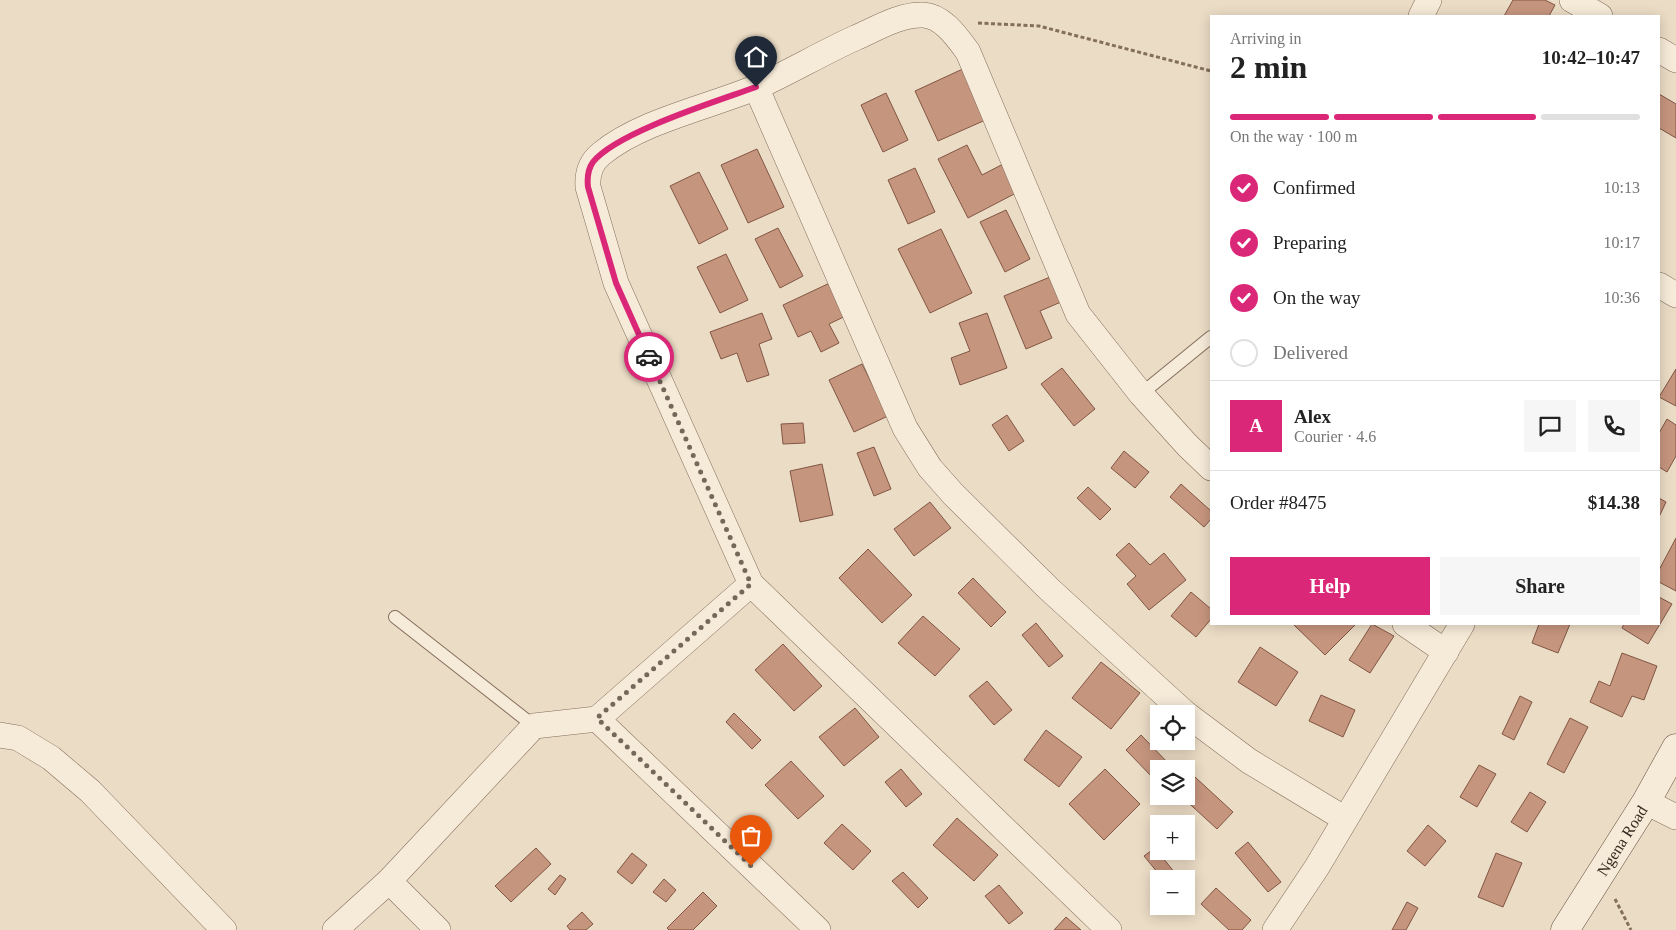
<!DOCTYPE html>
<meta charset="utf-8">
<style>
body{margin:0;font-family:"Times New Roman",serif;background:#f6f6f6;color:#222;height:100vh;display:flex;flex-direction:column;font-size:19px;white-space:nowrap}
*{box-sizing:border-box;margin:0}
p{font-size:16px;color:#767676}
.icon{flex:none;width:28px;height:28px;fill:none;stroke:currentColor;stroke-width:2;stroke-linecap:round;stroke-linejoin:round}
.map{position:relative;flex:1;overflow:hidden}
.details{position:absolute;left:1210px;top:15px;width:450px;height:610px;display:flex;flex-direction:column;background:#fff;border-radius:0px;box-shadow:0 2px 12px #0003}
.details>*{flex:none}
.buttons{position:absolute;left:1150px;top:705px;display:grid;gap:10px}
.buttons a{display:grid;place-items:center;width:45px;height:45px;border-radius:0px;background:#fff;box-shadow:0 2px 12px #0003;font-size:25px}
.pin{position:absolute;display:grid;place-items:center;width:42px;height:42px;color:#fff;margin:-51px -21px;border-radius:50% 50% 50% 0;rotate:-45deg;box-shadow:0 0 5px #0007}
.pin .icon{rotate:45deg}
.courier{position:absolute;display:grid;place-items:center;width:50px;height:50px;margin:-25px;border:4px solid #db2777;border-radius:50%;background:#fff;color:#222;box-shadow:0 1px 6px #0007}
.overview em{font-style:normal;font-weight:600}
.overview div{display:flex;flex-direction:column-reverse}
.overview{display:flex;align-items:center;justify-content:space-between;height:85px;padding:0 20px}
h1{font-size:32px;font-weight:600;line-height:38px}
.bar{display:grid;grid-template-columns:repeat(4,1fr);gap:8px 5px;align-content:center;height:60px;padding:0 20px}
.bar i{height:6px;border-radius:4px;background:#e0e0e0}
.bar .active{background:#db2777}
.bar p{grid-column:span 4}
.line{display:flex;align-items:center;gap:12px;padding:0 20px;border-top:1px solid #e0e0e0}
.line div{flex:1}
.round{display:grid;place-items:center;flex:none;width:52px;height:52px;border-radius:0px;background:#f6f6f6}
ol{padding:0 20px;list-style:none}
li{display:flex;align-items:center;gap:15px;height:55px}
li p{margin-inline-start:auto}
li .icon{padding:5px;border-radius:50%;background:#db2777;color:#fff;stroke-width:4}
li:last-child{color:#767676}
li i{width:28px;height:28px;border:2px solid #e0e0e0;border-radius:50%}
.action{display:flex;gap:10px;margin-top:auto;padding:10px 20px}
.action a{flex:1;height:58px;border-radius:0px;background:#db2777;color:#fff;font-size:20px;font-weight:600;line-height:58px;text-align:center}
.action a+a{background:#f6f6f6;color:#222}
.map>svg:first-child{display:block}
</style>
<div class="map">
<svg width="1676" height="930" viewBox="0 0 1676 930">
<rect width="100%" height="100%" fill="#ebdcc5"/>
<g fill="#c6957e" stroke="#815644">
<path d="M 1513,0 L 1545,0 L 1555,5 L 1549,16 L 1504,16 Z"/>
<path d="M 967,67 L 990,118 L 938,141 L 915,91 Z"/>
<path d="M 886,93 L 908,140 L 883,152 L 861,105 Z"/>
<path d="M 1659,94 L 1676,104 L 1676,138 L 1659,128 Z"/>
<path d="M 967,145 L 982,175 L 1005,163 L 1020,191 L 968,218 L 938,159 Z"/>
<path d="M 757,149 L 784,207 L 748,223 L 721,165 Z"/>
<path d="M 915,168 L 935,212 L 908,224 L 888,180 Z"/>
<path d="M 699,172 L 728,229 L 699,244 L 670,186 Z"/>
<path d="M 1006,210 L 1030,259 L 1005,272 L 980,222 Z"/>
<path d="M 778,228 L 803,276 L 780,288 L 755,239 Z"/>
<path d="M 941,229 L 972,293 L 930,313 L 898,249 Z"/>
<path d="M 726,254 L 748,300 L 720,313 L 697,267 Z"/>
<path d="M 1050,277 L 1061,302 L 1040,311 L 1052,338 L 1026,349 L 1004,296 Z"/>
<path d="M 834,281 L 850,314 L 829,324 L 839,343 L 821,352 L 811,331 L 798,337 L 783,305 Z"/>
<path d="M 762,313 L 772,339 L 759,344 L 769,375 L 747,382 L 737,353 L 721,359 L 710,332 Z"/>
<path d="M 987,313 L 1007,368 L 960,385 L 951,358 L 970,351 L 959,323 Z"/>
<path d="M 862,364 L 888,416 L 854,432 L 829,380 Z"/>
<path d="M 1062,368 L 1095,409 L 1074,426 L 1041,384 Z"/>
<path d="M 1676,369 L 1676,406 L 1659,397 Z"/>
<path d="M 1007,415 L 1024,441 L 1009,451 L 992,425 Z"/>
<path d="M 1667,419 L 1676,425 L 1676,456 L 1667,472 L 1659,467 L 1659,433 Z"/>
<path d="M 803,423 L 805,443 L 783,444 L 781,424 Z"/>
<path d="M 874,447 L 891,489 L 874,496 L 857,453 Z"/>
<path d="M 1124,451 L 1149,472 L 1135,488 L 1111,468 Z"/>
<path d="M 822,464 L 833,515 L 800,522 L 790,471 Z"/>
<path d="M 1181,484 L 1211,511 L 1211,519 L 1204,527 L 1170,497 Z"/>
<path d="M 1088,487 L 1111,509 L 1100,520 L 1077,498 Z"/>
<path d="M 1659,498 L 1666,502 L 1659,517 Z"/>
<path d="M 930,502 L 951,528 L 914,556 L 894,529 Z"/>
<path d="M 1676,538 L 1676,591 L 1659,582 L 1659,570 Z"/>
<path d="M 1129,543 L 1150,565 L 1164,553 L 1186,580 L 1149,610 L 1127,584 L 1136,576 L 1116,555 Z"/>
<path d="M 868,549 L 912,595 L 882,623 L 839,578 Z"/>
<path d="M 973,578 L 1006,612 L 991,627 L 958,593 Z"/>
<path d="M 1191,592 L 1211,609 L 1211,619 L 1196,637 L 1171,616 Z"/>
<path d="M 1659,597 L 1672,604 L 1648,644 L 1622,628 L 1624,624 L 1659,624 Z"/>
<path d="M 923,616 L 960,649 L 935,676 L 898,643 Z"/>
<path d="M 1036,623 L 1063,656 L 1049,667 L 1022,635 Z"/>
<path d="M 1293,624 L 1356,624 L 1325,655 Z"/>
<path d="M 1372,624 L 1394,636 L 1370,673 L 1349,660 Z"/>
<path d="M 1539,624 L 1570,624 L 1558,653 L 1532,643 Z"/>
<path d="M 783,644 L 822,686 L 794,711 L 755,670 Z"/>
<path d="M 1260,647 L 1298,672 L 1276,706 L 1238,682 Z"/>
<path d="M 1622,653 L 1657,666 L 1644,700 L 1632,696 L 1622,717 L 1590,702 L 1599,681 L 1610,686 Z"/>
<path d="M 1101,662 L 1140,693 L 1111,729 L 1072,698 Z"/>
<path d="M 987,681 L 1012,710 L 994,725 L 969,696 Z"/>
<path d="M 1321,695 L 1355,710 L 1343,737 L 1309,721 Z"/>
<path d="M 1520,696 L 1532,702 L 1514,740 L 1502,734 Z"/>
<path d="M 855,708 L 879,737 L 844,766 L 819,737 Z"/>
<path d="M 734,713 L 761,740 L 752,749 L 726,722 Z"/>
<path d="M 1570,718 L 1588,727 L 1564,773 L 1547,764 Z"/>
<path d="M 1046,730 L 1082,757 L 1059,787 L 1024,760 Z"/>
<path d="M 1141,735 L 1171,766 L 1168,769 L 1159,769 L 1159,778 L 1156,781 L 1126,750 Z"/>
<path d="M 791,761 L 824,796 L 798,819 L 765,785 Z"/>
<path d="M 1479,765 L 1496,774 L 1477,807 L 1460,797 Z"/>
<path d="M 901,769 L 922,794 L 906,807 L 885,782 Z"/>
<path d="M 1105,769 L 1140,804 L 1104,840 L 1069,804 Z"/>
<path d="M 1195,777 L 1233,812 L 1217,829 L 1181,796 L 1186,796 L 1186,787 Z"/>
<path d="M 1530,792 L 1546,802 L 1527,832 L 1511,822 Z"/>
<path d="M 957,818 L 998,855 L 974,881 L 933,845 Z"/>
<path d="M 842,824 L 871,851 L 853,870 L 824,843 Z"/>
<path d="M 1428,825 L 1446,841 L 1425,866 L 1407,851 Z"/>
<path d="M 1248,842 L 1281,882 L 1268,892 L 1235,853 Z"/>
<path d="M 536,848 L 551,864 L 511,902 L 495,886 Z"/>
<path d="M 1155,848 L 1179,878 L 1163,879 L 1144,856 Z"/>
<path d="M 632,853 L 647,865 L 632,884 L 617,872 Z"/>
<path d="M 1496,853 L 1522,863 L 1503,907 L 1478,897 Z"/>
<path d="M 903,872 L 928,898 L 918,908 L 892,881 Z"/>
<path d="M 560,875 L 566,879 L 555,895 L 548,889 Z"/>
<path d="M 664,879 L 676,890 L 666,902 L 653,892 Z"/>
<path d="M 999,885 L 1023,913 L 1009,924 L 985,896 Z"/>
<path d="M 1216,888 L 1251,920 L 1242,930 L 1229,930 L 1201,904 Z"/>
<path d="M 703,892 L 717,906 L 693,930 L 669,930 L 667,928 Z"/>
<path d="M 1407,902 L 1418,908 L 1406,930 L 1392,930 Z"/>
<path d="M 582,912 L 593,924 L 586,930 L 570,930 L 567,926 Z"/>
<path d="M 1066,917 L 1081,930 L 1054,930 Z"/>
</g>
<g fill="none" stroke-linecap="round" stroke-linejoin="round">
<g stroke="#846e5c" stroke-width="14">
<g id="lane">
<path d="M 1141,394 L 1211,337"/>
<path d="M 395,617 L 534,726"/>
</g>
</g>
<g stroke="#846e5c" stroke-width="26">
<g id="street">
<path d="M 1572,0 L 1600,16"/>
<path d="M 1421,16 L 1429,0"/>
<path d="M 1659,50 L 1676,60"/>
<path d="M 756,87 L 905,428 L 930,468 L 953,494 L 1049,589 L 1186,714"/>
<path d="M 1659,285 L 1676,295"/>
<path d="M 1405,624 L 1446,652"/>
<path d="M 1186,714 L 1249,761 L 1345,819"/>
<path d="M 597,719 L 818,930"/>
<path d="M 0,735 L 18,738 L 51,758 L 90,791 L 224,930"/>
<path d="M 1646,802 L 1676,817"/>
<path d="M 389,881 L 438,930"/>
<path d="M 335,930 L 389,881 L 534,726 L 597,719 L 751,584"/>
<path d="M 1109,930 L 751,584 L 616,283 L 588,187 C 587,174 590,163 601,154 C 641,121 709,107 757,87 C 790,72 822,53 855,38 C 876,29 900,14 923,15 C 943,16 957,37 968,52 L 1078,314 L 1141,394 L 1187,445 L 1211,468"/>
<path d="M 1275,930 L 1317,867 L 1462,624"/>
</g>
</g>
<g stroke="#664f40" stroke-width="29">
<g id="secondary">
<path id="s1" d="M 1565,930 L 1646,802 L 1676,748"/>
</g>
</g>
<g stroke="#846e5c" stroke-width="3" stroke-dasharray="4 2.5" stroke-linecap="butt">
<path d="M 978,23 L 1039,26 L 1211,71"/>
<path d="M 1615,899 L 1631,930"/>
</g>
<use href="#lane" stroke="#f6ead8" stroke-width="12"/>
<use href="#street" stroke="#f6ead8" stroke-width="25"/>
<use href="#secondary" stroke="#f6ead8" stroke-width="28"/>
</g>
<g fill="none" stroke-linecap="round" stroke-linejoin="round">
<path stroke="#756759" stroke-width="5" stroke-dasharray="0 9" d="M 649,357 L 751,584 L 597,718 L 751,866"/>
<path stroke="#db2777" stroke-width="6" d="M 649,357 L 616,283 L 588,187 C 587,178 588,169 593,162 C 617,132 718,101 756,87"/>
</g>
<g text-anchor="middle" dominant-baseline="central" stroke-width="4" stroke-linejoin="round" paint-order="stroke">
<g font-size="16" fill="#35281f" stroke="#f3e7d4">
<text stroke="none"><textPath href="#s1" startOffset="106">Ngena Road</textPath></text>
</g>
</g>
</svg>
<div class="buttons">
<a><svg class="icon" aria-label="locate" viewBox="0 0 24 24"><circle cx="12" cy="12" r="6"/><path d="M12 2v4M12 18v4M2 12h4M18 12h4"/></svg></a>
<a><svg class="icon" aria-label="layers" viewBox="0 0 24 24"><path d="M12 4l9 5-9 5-9-5zM3 14l9 5 9-5"/></svg></a>
<a>+</a>
<a>−</a>
</div>
<div class="pin" style="left:751px;top:866px;background:#ea580c"><svg class="icon" aria-label="bag" viewBox="0 0 24 24"><path d="M5 8h14l-1 12H6zM9 8a3 3 0 0 1 6 0"/></svg></div>
<div class="pin" style="left:756px;top:87px;background:#1f2937"><svg class="icon" aria-label="home" viewBox="0 0 24 24"><path d="M3 11l9-7 9 7M6 9v11h12V9"/></svg></div>
<div class="courier" style="left:649px;top:357px"><svg class="icon" aria-label="car" viewBox="0 0 24 24"><path d="M5 17H2v-5l4-1 3-4h7l3 4 3 1v5h-3M9 17h6M6 11h13"/><circle cx="7" cy="17" r="2"/><circle cx="17" cy="17" r="2"/></svg></div>
<section class="details">
<div class="overview"><div><h1>2 min</h1><p>Arriving in</p></div><em>10:42–10:47</em></div>
<div class="bar"><i class="active"></i><i class="active"></i><i class="active"></i><i></i><p>On the way · 100 m</p></div>
<ol>
<li><svg class="icon" aria-label="check" viewBox="0 0 24 24"><path d="M5 12l5 5 9-10"/></svg>Confirmed<p>10:13</p></li>
<li><svg class="icon" aria-label="check" viewBox="0 0 24 24"><path d="M5 12l5 5 9-10"/></svg>Preparing<p>10:17</p></li>
<li><svg class="icon" aria-label="check" viewBox="0 0 24 24"><path d="M5 12l5 5 9-10"/></svg>On the way<p>10:36</p></li>
<li><i></i>Delivered</li>
</ol>
<div class="line" style="height:90px"><b class="round" style="background:#db2777;color:#fff">A</b><div><b>Alex</b><p>Courier · 4.6</p></div><a class="round"><svg class="icon" aria-label="chat" viewBox="0 0 24 24"><path d="M4 5h16v11H9l-5 4z"/></svg></a><a class="round"><svg class="icon" aria-label="phone" viewBox="0 0 24 24"><path d="M5 4h4l2 5-3 2q2 4 5 5l2-3 5 2v4C11 20 4 13 5 4z"/></svg></a></div>
<div class="line" style="height:65px"><div>Order #8475</div><b>$14.38</b></div>
<div class="action"><a>Help</a><a>Share</a></div>
</section>
</div>
